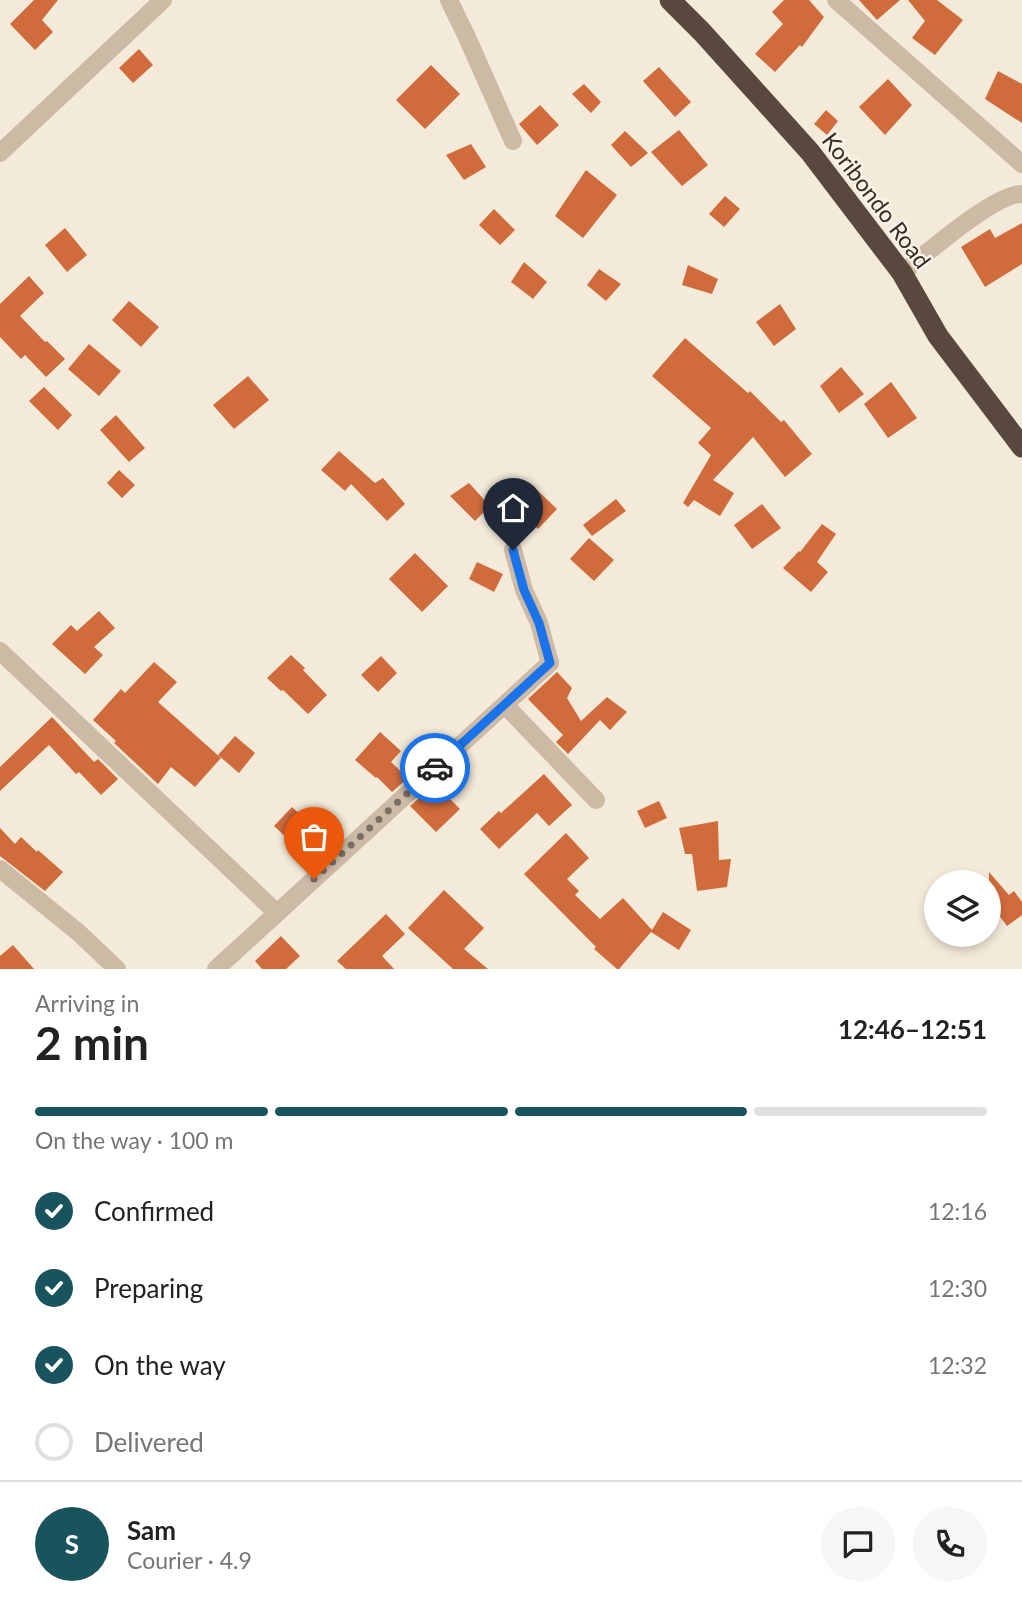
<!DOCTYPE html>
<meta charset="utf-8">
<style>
body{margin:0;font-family:Lato,sans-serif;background:#f6f6f6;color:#222;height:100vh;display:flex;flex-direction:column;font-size:26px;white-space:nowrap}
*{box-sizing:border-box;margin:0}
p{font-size:23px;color:#767676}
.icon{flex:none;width:38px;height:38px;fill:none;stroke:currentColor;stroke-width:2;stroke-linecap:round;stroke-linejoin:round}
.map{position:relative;height:969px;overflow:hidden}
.sheet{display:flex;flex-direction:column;background:#fff;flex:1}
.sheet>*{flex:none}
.buttons{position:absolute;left:924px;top:870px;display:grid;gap:14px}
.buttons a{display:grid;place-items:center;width:77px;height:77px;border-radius:50%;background:#fff;box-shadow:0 4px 10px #0003;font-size:35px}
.pin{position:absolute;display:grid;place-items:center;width:60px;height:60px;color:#fff;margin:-72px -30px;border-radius:50% 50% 50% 0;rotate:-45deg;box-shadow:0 0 7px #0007}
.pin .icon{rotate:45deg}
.courier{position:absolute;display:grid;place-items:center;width:70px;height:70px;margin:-35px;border:5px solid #1a73e8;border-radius:50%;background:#fff;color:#222;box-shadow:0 2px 9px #0007}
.overview em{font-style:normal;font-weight:700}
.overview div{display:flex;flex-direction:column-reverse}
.overview{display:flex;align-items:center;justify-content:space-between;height:119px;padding:0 35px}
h1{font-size:46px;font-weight:700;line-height:52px}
.bar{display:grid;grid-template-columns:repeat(4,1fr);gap:10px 7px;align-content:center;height:84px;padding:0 35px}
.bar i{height:9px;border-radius:5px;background:#e0e0e0}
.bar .active{background:#19535d}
.bar p{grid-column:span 4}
.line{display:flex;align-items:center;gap:18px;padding:0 35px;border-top:2px solid #e0e0e0}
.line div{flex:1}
.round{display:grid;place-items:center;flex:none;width:74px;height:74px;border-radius:37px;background:#f6f6f6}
ol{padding:0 35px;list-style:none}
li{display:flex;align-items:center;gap:21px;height:77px}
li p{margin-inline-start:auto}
li .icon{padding:7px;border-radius:50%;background:#19535d;color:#fff;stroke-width:4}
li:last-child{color:#767676}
li i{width:38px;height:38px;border:4px solid #e0e0e0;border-radius:50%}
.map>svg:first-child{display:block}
</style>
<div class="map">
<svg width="1022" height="969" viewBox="0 0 1022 969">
<rect width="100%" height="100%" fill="#f4eada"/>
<g fill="#d06c3c">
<path d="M 34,0 L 58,0 L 42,20 L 53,32 L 35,50 L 10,24 Z"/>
<path d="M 784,0 L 809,0 L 824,17 L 802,47 L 800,45 L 775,72 L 755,54 L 783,24 L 772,12 Z"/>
<path d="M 859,0 L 900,0 L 877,20 Z"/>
<path d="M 908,0 L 937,0 L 963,20 L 935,55 L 912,38 L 925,21 Z"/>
<path d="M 139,49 L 153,65 L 133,83 L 119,68 Z"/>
<path d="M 431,65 L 460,94 L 425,129 L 396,100 Z"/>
<path d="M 659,67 L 691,102 L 675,117 L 643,81 Z"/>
<path d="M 998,71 L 1022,84 L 1022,123 L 985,99 Z"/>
<path d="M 888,79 L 912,105 L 885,135 L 859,107 Z"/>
<path d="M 584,84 L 601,102 L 591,113 L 572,94 Z"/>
<path d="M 540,105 L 559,125 L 537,145 L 519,124 Z"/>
<path d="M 826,110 L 838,121 L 827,135 L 814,124 Z"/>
<path d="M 679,130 L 708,165 L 682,186 L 651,152 Z"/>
<path d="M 625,131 L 648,153 L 631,167 L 611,145 Z"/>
<path d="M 471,144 L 486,167 L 464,180 L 446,155 Z"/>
<path d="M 586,170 L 617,195 L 583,238 L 555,216 Z"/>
<path d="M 725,196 L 740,209 L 724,227 L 709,214 Z"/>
<path d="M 494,209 L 515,230 L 500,245 L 479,225 Z"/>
<path d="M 1022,223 L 1022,264 L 985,287 L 961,247 L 990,229 L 995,238 Z"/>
<path d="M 65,228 L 87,255 L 67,272 L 45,245 Z"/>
<path d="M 524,262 L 547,282 L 533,299 L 511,282 Z"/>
<path d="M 688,265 L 718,279 L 712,294 L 682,285 Z"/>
<path d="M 599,269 L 621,284 L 606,301 L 587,285 Z"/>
<path d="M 29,276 L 44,293 L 20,316 L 45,342 L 47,341 L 65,359 L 46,377 L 25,355 L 21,359 L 0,337 L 0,304 Z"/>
<path d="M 129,301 L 159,327 L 141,347 L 112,320 Z"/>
<path d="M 780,304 L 796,329 L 774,346 L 756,322 Z"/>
<path d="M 685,338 L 748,393 L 750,391 L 781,422 L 784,420 L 812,454 L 785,477 L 753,437 L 713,480 L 734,493 L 720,516 L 694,500 L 688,507 L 683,503 L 711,455 L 698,443 L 711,428 L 652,376 Z"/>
<path d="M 89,344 L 121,371 L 99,396 L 68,369 Z"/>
<path d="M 841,367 L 864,394 L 839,413 L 820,386 Z"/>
<path d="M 248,376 L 269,400 L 234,429 L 213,405 Z"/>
<path d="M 891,382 L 917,418 L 888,438 L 864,404 Z"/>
<path d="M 44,387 L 72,415 L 58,430 L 29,401 Z"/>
<path d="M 116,415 L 145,448 L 129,462 L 100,430 Z"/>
<path d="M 339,451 L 375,483 L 383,478 L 405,504 L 387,521 L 351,484 L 345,491 L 321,470 Z"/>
<path d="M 119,470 L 135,485 L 122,498 L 107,483 Z"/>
<path d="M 469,483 L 490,506 L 475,521 L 450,496 Z"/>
<path d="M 535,488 L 557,509 L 538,529 L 516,509 Z"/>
<path d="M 616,499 L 626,511 L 592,536 L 583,525 Z"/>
<path d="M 762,504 L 781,528 L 752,549 L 734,525 Z"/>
<path d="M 822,524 L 836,534 L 817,562 L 828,572 L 811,592 L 783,568 L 799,551 L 800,552 Z"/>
<path d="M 589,538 L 614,560 L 594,581 L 570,559 Z"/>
<path d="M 415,553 L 448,586 L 422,612 L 389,579 Z"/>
<path d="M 477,562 L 503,574 L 494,592 L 469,579 Z"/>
<path d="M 99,611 L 115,628 L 94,647 L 103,655 L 85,674 L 52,644 L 71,625 L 77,631 Z"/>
<path d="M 291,655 L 305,668 L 303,670 L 327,695 L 308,714 L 283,690 L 281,691 L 267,678 Z"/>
<path d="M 381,656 L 397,673 L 378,692 L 361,675 Z"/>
<path d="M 154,662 L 177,682 L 158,702 L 221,758 L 195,787 L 171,767 L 158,784 L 114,743 L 116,741 L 93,720 L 121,689 L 125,693 Z"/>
<path d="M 557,672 L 572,688 L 567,698 L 581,721 L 607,697 L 627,712 L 610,730 L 600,720 L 568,754 L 556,742 L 563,735 L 528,699 Z"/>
<path d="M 52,717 L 94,762 L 98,759 L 118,779 L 101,795 L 79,772 L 76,774 L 49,745 L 0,791 L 0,767 Z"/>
<path d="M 380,732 L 401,751 L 391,762 L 408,778 L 392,792 L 377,777 L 376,778 L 355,760 Z"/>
<path d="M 235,736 L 255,753 L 239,773 L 218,755 Z"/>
<path d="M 544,774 L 572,805 L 549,826 L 537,813 L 499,849 L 480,829 L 499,811 L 501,813 Z"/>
<path d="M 435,784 L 460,809 L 436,832 L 410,806 Z"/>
<path d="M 659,801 L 667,818 L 645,828 L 637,811 Z"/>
<path d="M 292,807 L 324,837 L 306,856 L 274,826 Z"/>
<path d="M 718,821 L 719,860 L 731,859 L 727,887 L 697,891 L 692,854 L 685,854 L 679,828 Z"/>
<path d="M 0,828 L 15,844 L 21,837 L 37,852 L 38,850 L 63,872 L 45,891 L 0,856 Z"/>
<path d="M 566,833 L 589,858 L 567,879 L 579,891 L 575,895 L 600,919 L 623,898 L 652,930 L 663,912 L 691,930 L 679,950 L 651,932 L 619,969 L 617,969 L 594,949 L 596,947 L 524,874 Z"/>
<path d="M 989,872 L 1009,895 L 1014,891 L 1022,902 L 1022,915 L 1007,926 L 989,902 Z"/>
<path d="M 444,890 L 484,928 L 464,949 L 488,969 L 453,969 L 408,928 Z"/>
<path d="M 386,914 L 405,934 L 382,956 L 394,969 L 346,969 L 337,961 Z"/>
<path d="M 281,936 L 300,956 L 286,969 L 262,969 L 255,961 Z"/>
<path d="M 13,945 L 34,969 L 0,969 L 0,956 Z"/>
</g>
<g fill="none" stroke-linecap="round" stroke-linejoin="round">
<g stroke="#cdbaa5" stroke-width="18">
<path d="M 449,0 L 466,35 L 513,141"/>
<path d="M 836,0 L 1022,164"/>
<path d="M 0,153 L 163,0"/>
<path d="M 902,273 C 925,255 995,193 1022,194"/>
<path d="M 0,651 L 277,913"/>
<path d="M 505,705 L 596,800"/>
<path d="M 0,869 L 79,933 L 117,969"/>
<path d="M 216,969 L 550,663 L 539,623 L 524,590 L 513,550"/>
</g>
<path stroke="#59483d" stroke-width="21" d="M 670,0 L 702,32 L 810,152 L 902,273 L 938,336 L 1022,447"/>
</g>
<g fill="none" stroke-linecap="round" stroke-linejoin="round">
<path stroke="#7a6f66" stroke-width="7" stroke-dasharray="0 12.6" d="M 314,879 L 435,768"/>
<path stroke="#1a73e8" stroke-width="9" d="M 435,768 L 550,663 L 539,623 L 524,590 L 513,550"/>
</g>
<g text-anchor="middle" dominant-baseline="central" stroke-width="5" stroke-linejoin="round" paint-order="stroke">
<g font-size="23" fill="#382d27" stroke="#fbf3e7">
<text transform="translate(877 200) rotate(53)">Koribondo Road</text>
</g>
</g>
</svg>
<div class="buttons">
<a><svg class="icon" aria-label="layers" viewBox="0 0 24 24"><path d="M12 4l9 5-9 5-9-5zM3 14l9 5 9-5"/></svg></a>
</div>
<div class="pin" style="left:314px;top:879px;background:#ea580c"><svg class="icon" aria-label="bag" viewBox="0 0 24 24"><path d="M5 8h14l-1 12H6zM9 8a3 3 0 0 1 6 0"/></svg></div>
<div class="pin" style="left:513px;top:550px;background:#1f2937"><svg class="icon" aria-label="home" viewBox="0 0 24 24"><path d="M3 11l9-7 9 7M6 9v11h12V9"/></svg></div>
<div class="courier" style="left:435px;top:768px"><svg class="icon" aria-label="car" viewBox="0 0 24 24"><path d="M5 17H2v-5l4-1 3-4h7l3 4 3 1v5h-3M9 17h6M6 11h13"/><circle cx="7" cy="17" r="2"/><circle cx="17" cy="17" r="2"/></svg></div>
</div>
<section class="sheet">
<div class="overview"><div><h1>2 min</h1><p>Arriving in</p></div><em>12:46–12:51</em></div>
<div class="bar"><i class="active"></i><i class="active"></i><i class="active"></i><i></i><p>On the way · 100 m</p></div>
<ol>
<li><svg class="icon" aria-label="check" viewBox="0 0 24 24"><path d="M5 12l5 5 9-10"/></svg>Confirmed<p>12:16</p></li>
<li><svg class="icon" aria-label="check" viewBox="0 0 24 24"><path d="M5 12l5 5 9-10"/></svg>Preparing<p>12:30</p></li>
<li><svg class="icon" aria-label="check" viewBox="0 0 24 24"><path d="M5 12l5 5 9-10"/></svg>On the way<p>12:32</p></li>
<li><i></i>Delivered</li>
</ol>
<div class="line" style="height:126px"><b class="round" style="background:#19535d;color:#fff">S</b><div><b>Sam</b><p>Courier · 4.9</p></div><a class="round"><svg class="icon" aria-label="chat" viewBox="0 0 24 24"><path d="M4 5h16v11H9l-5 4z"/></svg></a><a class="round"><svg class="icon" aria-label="phone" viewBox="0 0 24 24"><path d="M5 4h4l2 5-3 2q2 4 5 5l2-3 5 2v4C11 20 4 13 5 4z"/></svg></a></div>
</section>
